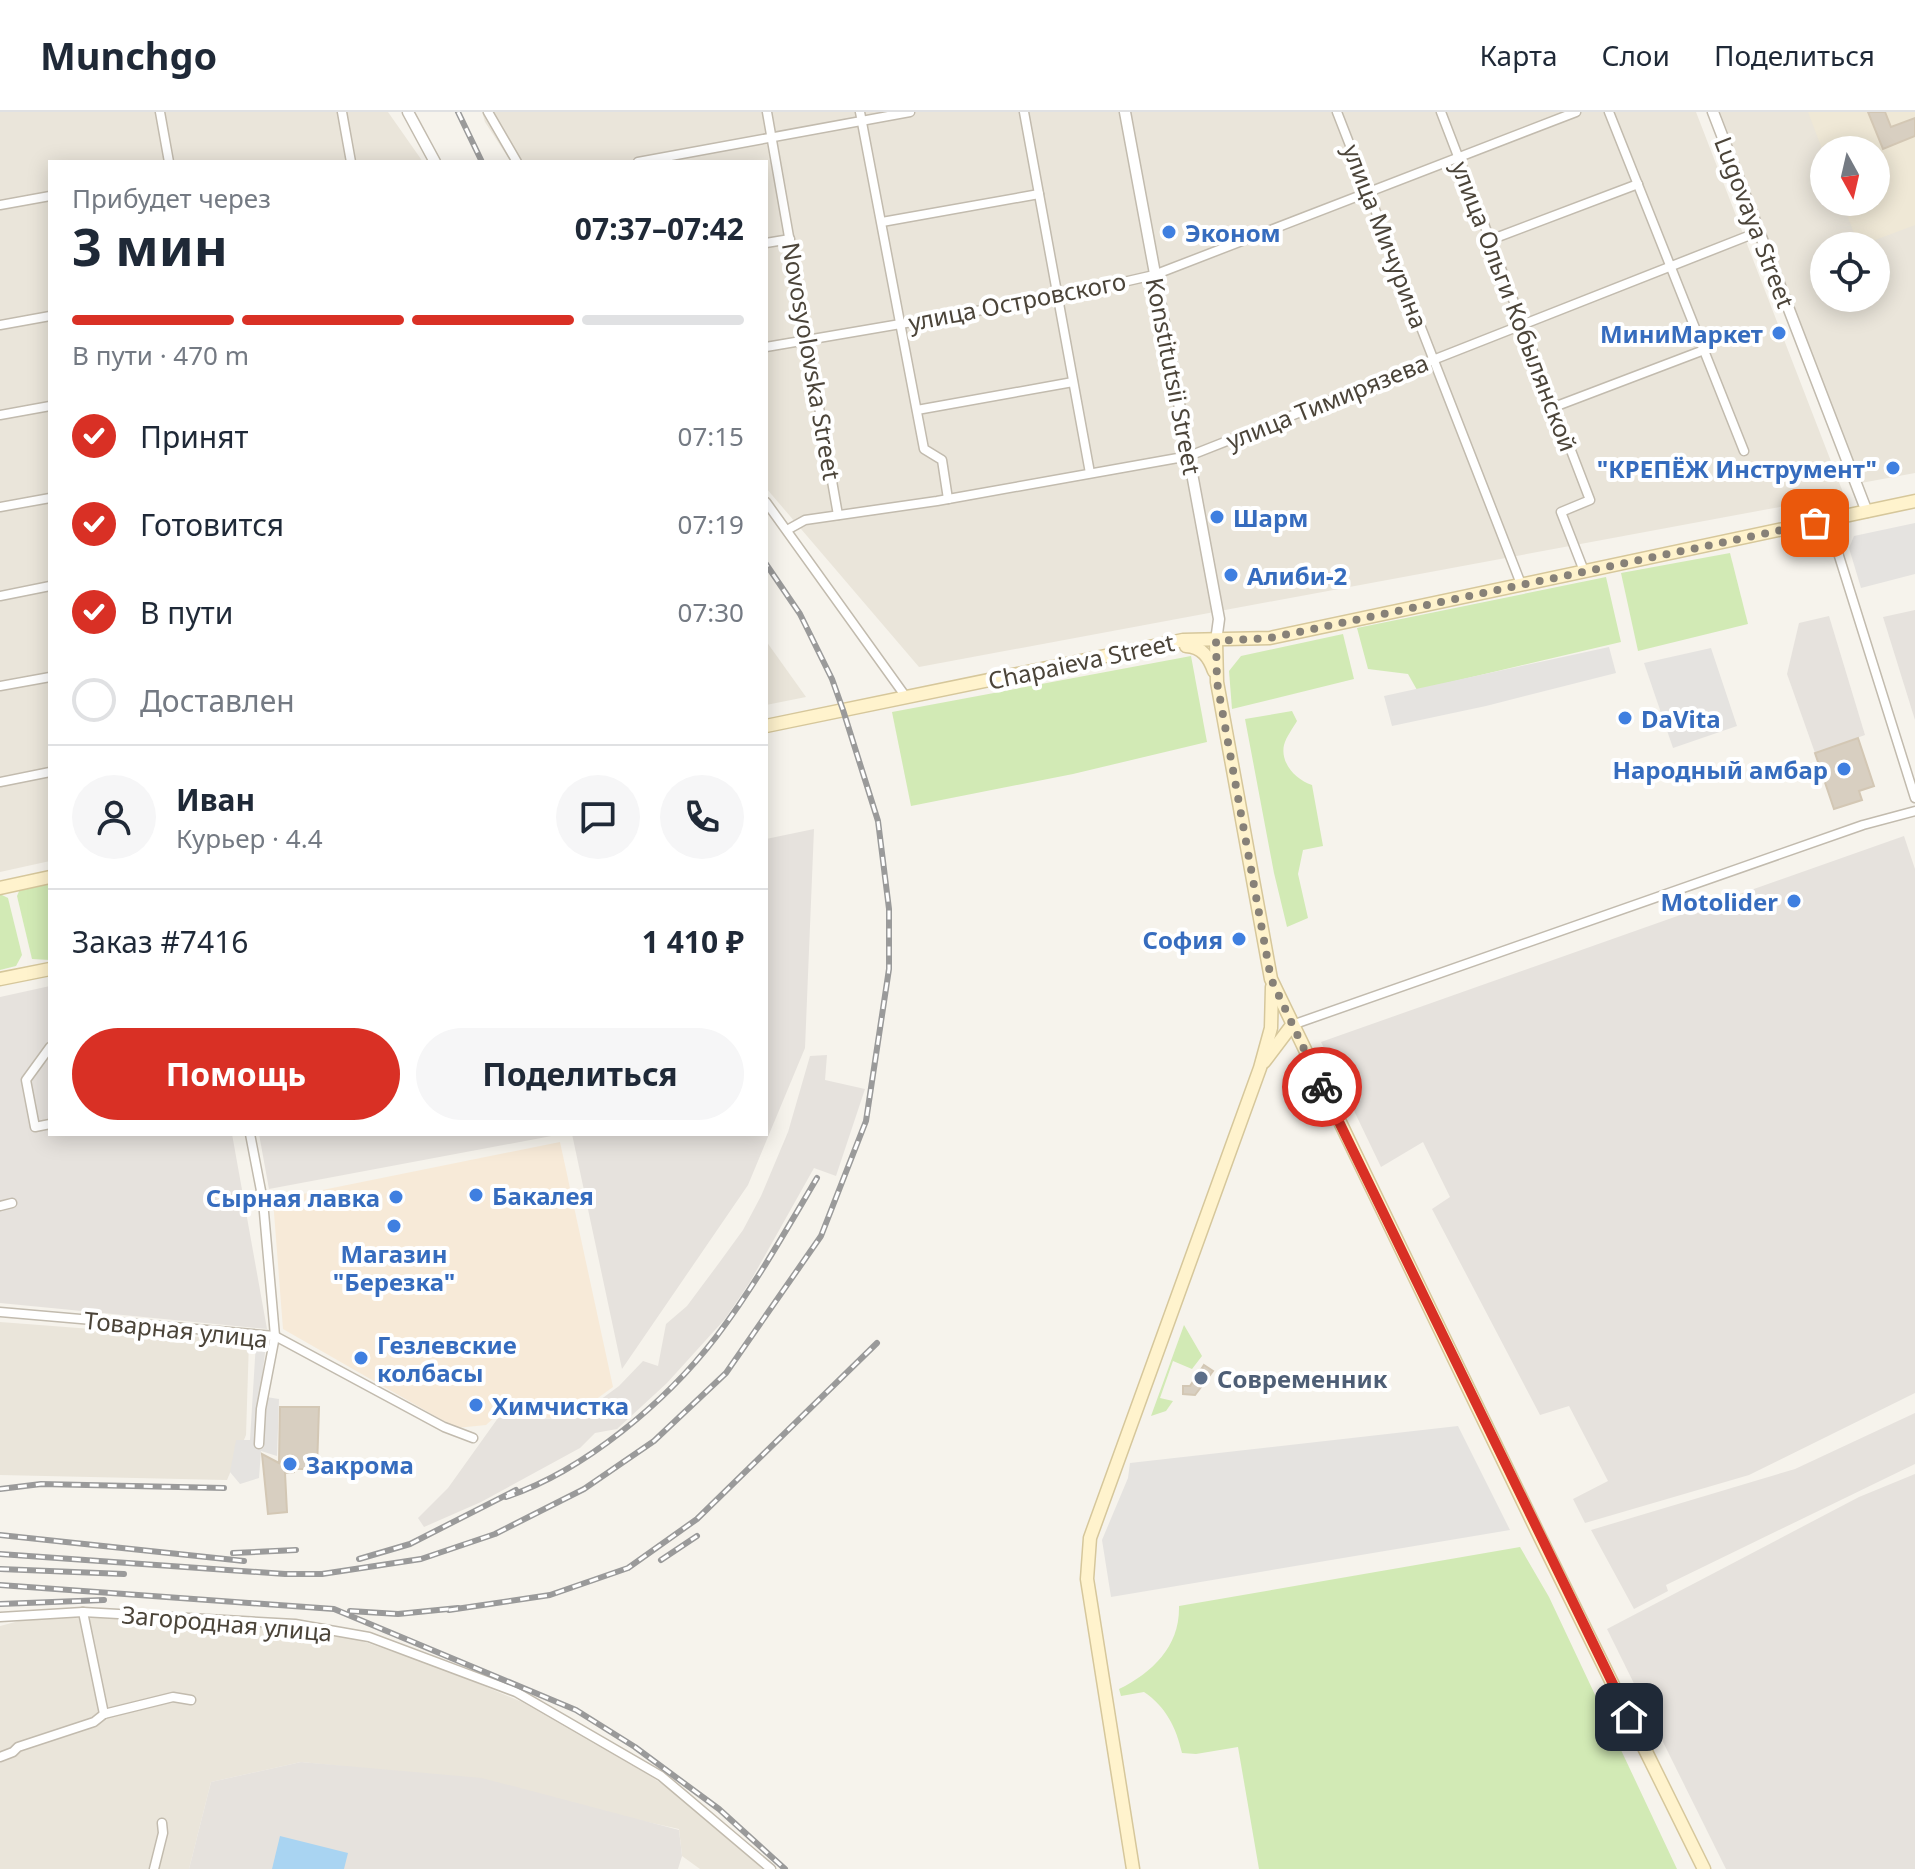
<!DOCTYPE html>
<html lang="ru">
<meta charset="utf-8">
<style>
body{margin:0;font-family:"Noto Sans",sans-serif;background:#f6f6f7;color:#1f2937;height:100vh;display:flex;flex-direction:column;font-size:30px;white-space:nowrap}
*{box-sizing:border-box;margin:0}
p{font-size:26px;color:#747a83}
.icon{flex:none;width:44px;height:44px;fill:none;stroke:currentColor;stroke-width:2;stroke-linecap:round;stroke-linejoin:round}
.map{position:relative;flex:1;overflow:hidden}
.drawer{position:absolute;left:48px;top:48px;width:720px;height:976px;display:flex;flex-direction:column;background:#fff;border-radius:0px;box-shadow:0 4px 20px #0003}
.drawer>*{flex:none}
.needle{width:52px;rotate:172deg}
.controls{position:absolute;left:1810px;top:24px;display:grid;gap:16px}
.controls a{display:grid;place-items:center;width:80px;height:80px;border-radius:50%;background:#fff;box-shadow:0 4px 20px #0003;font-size:40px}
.pin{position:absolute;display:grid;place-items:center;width:68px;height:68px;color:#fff;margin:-34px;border-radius:16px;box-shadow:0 4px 12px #0006}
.courier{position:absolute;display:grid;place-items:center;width:80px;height:80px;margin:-40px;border:6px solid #d93025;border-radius:50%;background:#fff;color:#222;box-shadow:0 2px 10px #0007}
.headline em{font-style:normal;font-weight:700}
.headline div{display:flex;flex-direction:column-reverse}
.headline{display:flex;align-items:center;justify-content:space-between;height:136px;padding:0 24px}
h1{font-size:52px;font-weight:700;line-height:60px}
.bar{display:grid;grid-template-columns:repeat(4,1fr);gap:12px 8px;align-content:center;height:96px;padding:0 24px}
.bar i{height:10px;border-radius:6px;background:#e0e1e3}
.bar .on{background:#d93025}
.bar p{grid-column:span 4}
.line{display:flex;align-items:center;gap:20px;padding:0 24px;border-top:2px solid #e0e1e3}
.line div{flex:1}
.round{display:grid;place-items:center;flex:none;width:84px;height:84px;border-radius:42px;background:#f6f6f7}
ol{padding:0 24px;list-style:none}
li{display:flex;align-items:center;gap:24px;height:88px}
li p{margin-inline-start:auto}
li .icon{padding:8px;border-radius:50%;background:#d93025;color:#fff;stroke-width:4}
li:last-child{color:#747a83}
li i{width:44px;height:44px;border:4px solid #e0e1e3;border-radius:50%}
.action{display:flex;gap:16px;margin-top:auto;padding:16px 24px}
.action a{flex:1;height:92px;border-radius:48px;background:#d93025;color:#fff;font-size:32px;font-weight:700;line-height:92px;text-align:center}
.action a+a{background:#f6f6f7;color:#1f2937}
header{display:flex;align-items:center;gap:48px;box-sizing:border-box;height:112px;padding:0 40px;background:#fff;border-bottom:2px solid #e0e1e3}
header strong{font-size:38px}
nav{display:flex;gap:44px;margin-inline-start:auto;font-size:28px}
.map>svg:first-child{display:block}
</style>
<header>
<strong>Munchgo</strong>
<nav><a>Карта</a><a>Слои</a><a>Поделиться</a></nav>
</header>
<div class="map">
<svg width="1915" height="1757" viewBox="0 0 1915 1757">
<rect width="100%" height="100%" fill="#f6f3ec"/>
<g fill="#eae5da" fill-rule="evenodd">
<path d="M 0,0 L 388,0 L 423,50 L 50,50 L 50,749 L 0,760 Z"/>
<path d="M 482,0 L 1696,0 L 1844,383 L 919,555 L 766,376 L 766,50 L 511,50 L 485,10 Z"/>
<path d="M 1720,0 L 1915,0 L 1915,361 L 1861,371 ZM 1824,38 L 1876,38 L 1876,90 L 1824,90 ZM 1824,134 L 1876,134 L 1876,186 L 1824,186 Z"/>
<path d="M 766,529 L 806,585 L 766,593 Z"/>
<path d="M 0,1210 L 249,1229 L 246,1323 L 227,1368 L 0,1363 Z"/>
<path d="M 63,1506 L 124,1506 L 286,1517 L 356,1527 L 446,1558 L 522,1590 L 650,1664 L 689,1690 L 743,1736 L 762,1757 L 700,1757 L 682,1744 L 679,1717 L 629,1706 L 341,1654 L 301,1650 L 211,1670 L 189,1757 L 0,1757 L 0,1514 L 23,1508 Z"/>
</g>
<path fill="#f7ead8" d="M 560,1030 L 613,1275 L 569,1307 L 497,1303 L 486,1313 L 456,1316 L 283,1217 L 273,1088 Z"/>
<g fill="#e6e2dd">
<path d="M 1915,498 L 1915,608 L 1883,505 Z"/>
<path d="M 1829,504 L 1865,623 L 1815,641 L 1787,562 L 1799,511 Z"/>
<path d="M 814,717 L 805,936 L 748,1073 L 622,1257 L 572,1022 L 766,1022 L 766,727 Z"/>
<path d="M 1904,724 L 1915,757 L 1915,1281 L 1749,1363 L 1585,1411 L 1573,1387 L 1608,1369 L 1569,1294 L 1540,1303 L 1432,1097 L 1450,1085 L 1423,1030 L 1381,1055 L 1321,930 Z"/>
<path d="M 50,874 L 50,1022 L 232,1022 L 267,1217 L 0,1191 L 0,885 Z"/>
<path d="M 827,943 L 825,968 L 865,977 L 836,1064 L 814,1056 L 750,1170 L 725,1207 L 667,1271 L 617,1317 L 595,1321 L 580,1336 L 481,1390 L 424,1415 L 418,1406 L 448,1376 L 498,1306 L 574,1307 L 619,1274 L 643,1249 L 658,1254 L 666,1212 L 687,1194 L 719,1151 L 743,1118 L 761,1084 L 788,1020 L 810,944 Z"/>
<path d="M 259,1022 L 562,1022 L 269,1077 Z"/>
<path d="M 1915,1301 L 1915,1352 L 1666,1473 L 1668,1479 L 1634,1497 L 1591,1418 L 1795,1357 Z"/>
<path d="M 1915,1362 L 1915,1757 L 1726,1757 L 1607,1517 L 1859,1385 Z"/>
<path d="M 301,1650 L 482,1666 L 679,1718 L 682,1744 L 678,1757 L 189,1757 L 211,1670 Z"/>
</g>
<path fill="#efe8d6" d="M 1808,0 L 1915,0 L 1915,113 L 1859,134 L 1842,90 L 1876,90 L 1876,38 L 1824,38 L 1824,42 Z"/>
<g fill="#d2eab5">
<path d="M 1730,441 L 1748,512 L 1638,539 L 1621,461 Z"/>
<path d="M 1606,465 L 1621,530 L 1417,578 L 1408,562 L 1368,557 L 1357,516 Z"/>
<path d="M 1343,522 L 1354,567 L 1232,597 L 1229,559 L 1241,544 Z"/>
<path d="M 1191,544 L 1207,630 L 1073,662 L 911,694 L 892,600 Z"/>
<path d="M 1292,599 L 1297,609 C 1293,616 1286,625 1284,633 C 1280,651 1296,668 1312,673 L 1323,734 L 1303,738 L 1298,762 L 1308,806 L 1287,815 L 1274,761 L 1245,607 Z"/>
<path d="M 50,771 L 50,848 L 32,847 L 17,784 L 20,777 Z"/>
<path d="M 0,782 L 8,786 L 22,843 L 16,854 L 0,858 Z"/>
<path d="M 1184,1213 L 1202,1244 L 1192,1257 L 1173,1249 L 1160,1286 L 1173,1289 L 1166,1299 L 1151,1304 Z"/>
<path d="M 1520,1435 L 1549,1485 L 1677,1757 L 1259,1757 L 1238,1635 L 1196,1642 L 1182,1641 C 1176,1615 1166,1595 1144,1580 L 1121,1584 L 1119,1577 C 1153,1560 1180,1534 1179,1494 Z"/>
</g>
<g fill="#e5e3e0">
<path d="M 1915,411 L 1915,462 L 1861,476 L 1849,436 L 1854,424 Z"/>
<path d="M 1609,535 L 1616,561 L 1486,594 L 1392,614 L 1384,584 Z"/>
<path d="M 1711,536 L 1737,614 L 1673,636 L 1644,551 Z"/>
<path d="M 256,1230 L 266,1232 L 260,1284 L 279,1287 L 277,1344 L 261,1339 L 259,1366 L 240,1372 L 230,1360 L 236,1328 L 250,1328 Z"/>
<path d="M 1458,1314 L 1510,1418 L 1111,1485 L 1102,1428 L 1128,1366 L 1130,1351 Z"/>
</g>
<path fill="#a9d4f2" d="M 280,1724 L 348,1741 L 344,1757 L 272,1757 Z"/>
<g fill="#d8cfc1" stroke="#d3c7b4" stroke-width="2">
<path d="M 1868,0 L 1885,0 L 1891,15 L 1915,6 L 1915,24 L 1883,37 Z"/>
<path d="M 1858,626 L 1874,674 L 1859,679 L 1862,688 L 1834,697 L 1815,641 Z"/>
<path d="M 1204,1253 L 1213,1259 L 1195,1283 L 1183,1282 L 1183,1274 L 1190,1274 Z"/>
<path d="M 280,1295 L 319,1295 L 317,1357 L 294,1357 L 294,1360 L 285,1361 L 287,1400 L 268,1402 L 262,1342 L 279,1351 Z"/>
</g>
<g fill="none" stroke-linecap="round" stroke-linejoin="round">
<g stroke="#c2bbae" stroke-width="11">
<g id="minor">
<path d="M 160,0 L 169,50"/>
<path d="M 342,0 L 351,50"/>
<path d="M 488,0 L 517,50"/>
<path d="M 767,0 L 838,403"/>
<path d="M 860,0 L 924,337 L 942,348 L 948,387"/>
<path d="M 1024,0 L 1090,361"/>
<path d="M 1337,0 L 1521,472"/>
<path d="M 1441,0 L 1590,388 L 1561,400 L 1584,459"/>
<path d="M 1609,0 L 1744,339"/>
<path d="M 638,50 L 910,0"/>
<path d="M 0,93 L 50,84"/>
<path d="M 882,110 L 1039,82"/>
<path d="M 1490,128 L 1638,72"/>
<path d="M 766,131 L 790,127"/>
<path d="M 0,213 L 50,204"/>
<path d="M 766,235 L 1058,185 L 1154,163 L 1576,0"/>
<path d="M 1554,295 L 1704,238"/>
<path d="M 917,298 L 1073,270"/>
<path d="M 0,303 L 50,294"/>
<path d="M 766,390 L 906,585"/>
<path d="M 0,395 L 50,386"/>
<path d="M 1831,407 L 1839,444 L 1915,686"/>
<path d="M 787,418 L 805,408 L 937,389 L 1189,344 L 1758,120"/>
<path d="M 0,484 L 50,474"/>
<path d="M 0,574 L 50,565"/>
<path d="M 0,670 L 50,660"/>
<path d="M 1292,913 L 1863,713 L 1915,699"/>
<path d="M 50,935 L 26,968 L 35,1015 L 50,1012"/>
<path d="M 250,1022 L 263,1089 L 275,1224 L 261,1297 L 259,1332"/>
<path d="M 0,1094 L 12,1091"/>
<path d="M 0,1200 L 275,1224 L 444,1315 L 473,1326"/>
<path d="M 83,1500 L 104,1602"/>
<path d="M 0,1505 L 83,1500 L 295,1512 L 369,1525 L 516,1580 L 661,1664 L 771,1757"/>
<path d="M 0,1645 L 13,1640 L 18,1635 L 94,1610 L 104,1602 L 173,1585 L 191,1588"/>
<path d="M 154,1757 L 163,1721 L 162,1711"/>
</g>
</g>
<g stroke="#c2bbae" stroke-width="13">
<g id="tertiary">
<path d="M 408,0 L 435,50"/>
<path d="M 1125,0 L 1219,507 L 1216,529"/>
<path d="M 1713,0 L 1867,400"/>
</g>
</g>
<g stroke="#d6c79b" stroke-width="15">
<g id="secondary">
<path d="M 1216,529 L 1217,570 L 1271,867 L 1540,1425 L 1704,1757"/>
<path d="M 1186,534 C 1202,535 1209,545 1214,559"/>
<path d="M 766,614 L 1183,528 L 1270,526 L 1915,389"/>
<path d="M 0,776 L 50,765"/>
<path d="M 0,867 L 50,857"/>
<path d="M 1264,950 L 1292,913"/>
<path d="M 1133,1757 L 1087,1467 L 1090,1426 L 1260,956 L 1271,916 L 1272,875"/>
</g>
</g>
<use href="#minor" stroke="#fff" stroke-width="8"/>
<use href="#tertiary" stroke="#fff" stroke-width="10"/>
<use href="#secondary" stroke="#fff3cd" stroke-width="12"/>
<g stroke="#9a9a9a" stroke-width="6">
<g id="rail">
<path d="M 458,0 L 482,50"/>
<path d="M 0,1377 L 41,1372 L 224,1376"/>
<path d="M 506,1385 C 584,1359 666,1290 716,1225 C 754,1175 785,1120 817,1066"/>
<path d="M 0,1423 L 244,1449"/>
<path d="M 233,1441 L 296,1438"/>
<path d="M 0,1442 L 285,1462 L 322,1462 L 421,1447 L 495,1422 L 584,1377 L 654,1329 L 726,1261 L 821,1124 L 866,1009 L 889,857 L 889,797 L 878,709 L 843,598 L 832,567 L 800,502 L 766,452"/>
<path d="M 359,1447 L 410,1432 L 516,1378"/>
<path d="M 661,1448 L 697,1424"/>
<path d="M 0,1457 L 124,1462"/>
<path d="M 0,1473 L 334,1497 L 576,1598 L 635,1635 L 719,1697 L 785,1757"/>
<path d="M 0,1492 L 104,1488"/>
<path d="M 449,1498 L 550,1483 L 628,1456 L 697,1407 L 877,1231"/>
<path d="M 350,1499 L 398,1502 L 458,1496"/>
</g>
</g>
<use href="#rail" stroke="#fff" stroke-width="3" stroke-dasharray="9" stroke-linecap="butt"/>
</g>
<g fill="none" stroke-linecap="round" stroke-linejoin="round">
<path stroke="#878178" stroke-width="8" stroke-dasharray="0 14.4" d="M 1322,975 L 1271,867 L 1217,570 L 1216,529 L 1270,526 L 1815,411"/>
<path stroke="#d93025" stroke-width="10" d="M 1322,975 L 1629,1605"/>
</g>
<g fill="#3f7fe0" stroke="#fff" stroke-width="3">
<circle cx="1169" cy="120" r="8"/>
<circle cx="1779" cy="221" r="8"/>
<circle cx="1893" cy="356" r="8"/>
<circle cx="1217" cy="405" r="8"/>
<circle cx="1231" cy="463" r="8"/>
<circle cx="1625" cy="606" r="8"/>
<circle cx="1844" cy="657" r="8"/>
<circle cx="1794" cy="789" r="8"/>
<circle cx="1239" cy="827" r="8"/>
<circle cx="476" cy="1083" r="8"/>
<circle cx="396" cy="1085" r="8"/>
<circle cx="394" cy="1114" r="8"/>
<circle cx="361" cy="1246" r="8"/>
<circle cx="476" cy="1293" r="8"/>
<circle cx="290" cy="1352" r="8"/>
</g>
<circle fill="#5c6f8a" stroke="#fff" stroke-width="3" cx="1201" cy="1266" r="8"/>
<g text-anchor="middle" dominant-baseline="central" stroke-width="8" stroke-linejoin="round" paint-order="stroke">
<g font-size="24" fill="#4b4439" stroke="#fff">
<text transform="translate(1755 110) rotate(69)">Lugovaya Street</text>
<text transform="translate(1386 124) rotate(69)">улица Мичурина</text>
<text transform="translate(1017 189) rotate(-11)">улица Островского</text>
<text transform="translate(1515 194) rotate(69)">улица Ольги Кобылянской</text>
<text transform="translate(812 249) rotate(80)">Novosyolovska Street</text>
<text transform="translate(1174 264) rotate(79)">Konstitutsii Street</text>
<text transform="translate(1327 289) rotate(-22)">улица Тимирязева</text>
<text transform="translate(1081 549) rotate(-12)">Chapaieva Street</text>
<text transform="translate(176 1217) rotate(6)">Товарная улица</text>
<text transform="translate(227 1511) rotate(5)">Загородная улица</text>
</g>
<g font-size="24" font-weight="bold" fill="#366cbe" stroke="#fff" text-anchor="start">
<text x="1185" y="120">Эконом</text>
<text x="1763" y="221" text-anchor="end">МиниМаркет</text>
<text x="1877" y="356" text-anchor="end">"КРЕПЁЖ Инструмент"</text>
<text x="1233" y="405">Шарм</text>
<text x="1247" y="463">Алиби-2</text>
<text x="1641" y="606">DaVita</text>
<text x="1828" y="657" text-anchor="end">Народный амбар</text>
<text x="1778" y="789" text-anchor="end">Motolider</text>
<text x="1223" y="827" text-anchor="end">София</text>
<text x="492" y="1083">Бакалея</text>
<text x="380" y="1085" text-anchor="end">Сырная лавка</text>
<text x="394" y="1141" text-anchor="middle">Магазин<tspan x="394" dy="28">"Березка"</tspan></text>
<text x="377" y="1232">Гезлевские<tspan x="377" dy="28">колбасы</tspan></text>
<text x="492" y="1293">Химчистка</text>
<text x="306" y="1352">Закрома</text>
</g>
<g font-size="24" font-weight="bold" fill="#4e5e75" stroke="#fff" text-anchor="start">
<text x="1217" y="1266">Современник</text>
</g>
</g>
</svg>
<div class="controls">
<a><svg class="needle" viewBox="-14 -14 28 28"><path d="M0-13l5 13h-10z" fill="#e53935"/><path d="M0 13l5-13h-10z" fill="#747a83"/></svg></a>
<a><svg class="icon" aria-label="locate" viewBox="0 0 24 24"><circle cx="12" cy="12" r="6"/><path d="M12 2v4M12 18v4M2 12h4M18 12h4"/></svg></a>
</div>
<div class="pin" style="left:1815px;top:411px;background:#ea580c"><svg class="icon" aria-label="bag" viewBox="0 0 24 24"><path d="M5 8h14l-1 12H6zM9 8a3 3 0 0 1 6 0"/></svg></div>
<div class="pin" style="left:1629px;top:1605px;background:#1f2937"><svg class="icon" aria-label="home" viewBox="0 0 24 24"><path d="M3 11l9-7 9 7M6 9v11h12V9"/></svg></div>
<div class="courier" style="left:1322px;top:975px"><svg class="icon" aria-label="bike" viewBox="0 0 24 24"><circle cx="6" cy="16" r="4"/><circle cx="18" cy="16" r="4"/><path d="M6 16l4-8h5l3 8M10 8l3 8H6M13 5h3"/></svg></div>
<section class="drawer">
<div class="headline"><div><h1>3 мин</h1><p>Прибудет через</p></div><em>07:37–07:42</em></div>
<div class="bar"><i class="on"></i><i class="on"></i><i class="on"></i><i></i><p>В пути · 470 m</p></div>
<ol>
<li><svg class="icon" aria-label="check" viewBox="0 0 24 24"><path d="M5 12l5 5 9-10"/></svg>Принят<p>07:15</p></li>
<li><svg class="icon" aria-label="check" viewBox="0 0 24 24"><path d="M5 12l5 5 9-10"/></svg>Готовится<p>07:19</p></li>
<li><svg class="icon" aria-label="check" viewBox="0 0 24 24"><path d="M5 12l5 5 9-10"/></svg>В пути<p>07:30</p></li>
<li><i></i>Доставлен</li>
</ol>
<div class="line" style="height:144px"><a class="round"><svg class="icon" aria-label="person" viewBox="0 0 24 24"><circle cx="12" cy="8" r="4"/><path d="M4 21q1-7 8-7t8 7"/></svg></a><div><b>Иван</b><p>Курьер · 4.4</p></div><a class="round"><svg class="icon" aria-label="chat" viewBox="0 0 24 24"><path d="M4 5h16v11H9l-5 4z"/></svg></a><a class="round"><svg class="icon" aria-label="phone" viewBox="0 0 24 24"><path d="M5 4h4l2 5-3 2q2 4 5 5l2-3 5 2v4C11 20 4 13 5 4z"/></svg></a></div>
<div class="line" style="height:104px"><div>Заказ #7416</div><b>1 410 ₽</b></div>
<div class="action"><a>Помощь</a><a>Поделиться</a></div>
</section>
</div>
